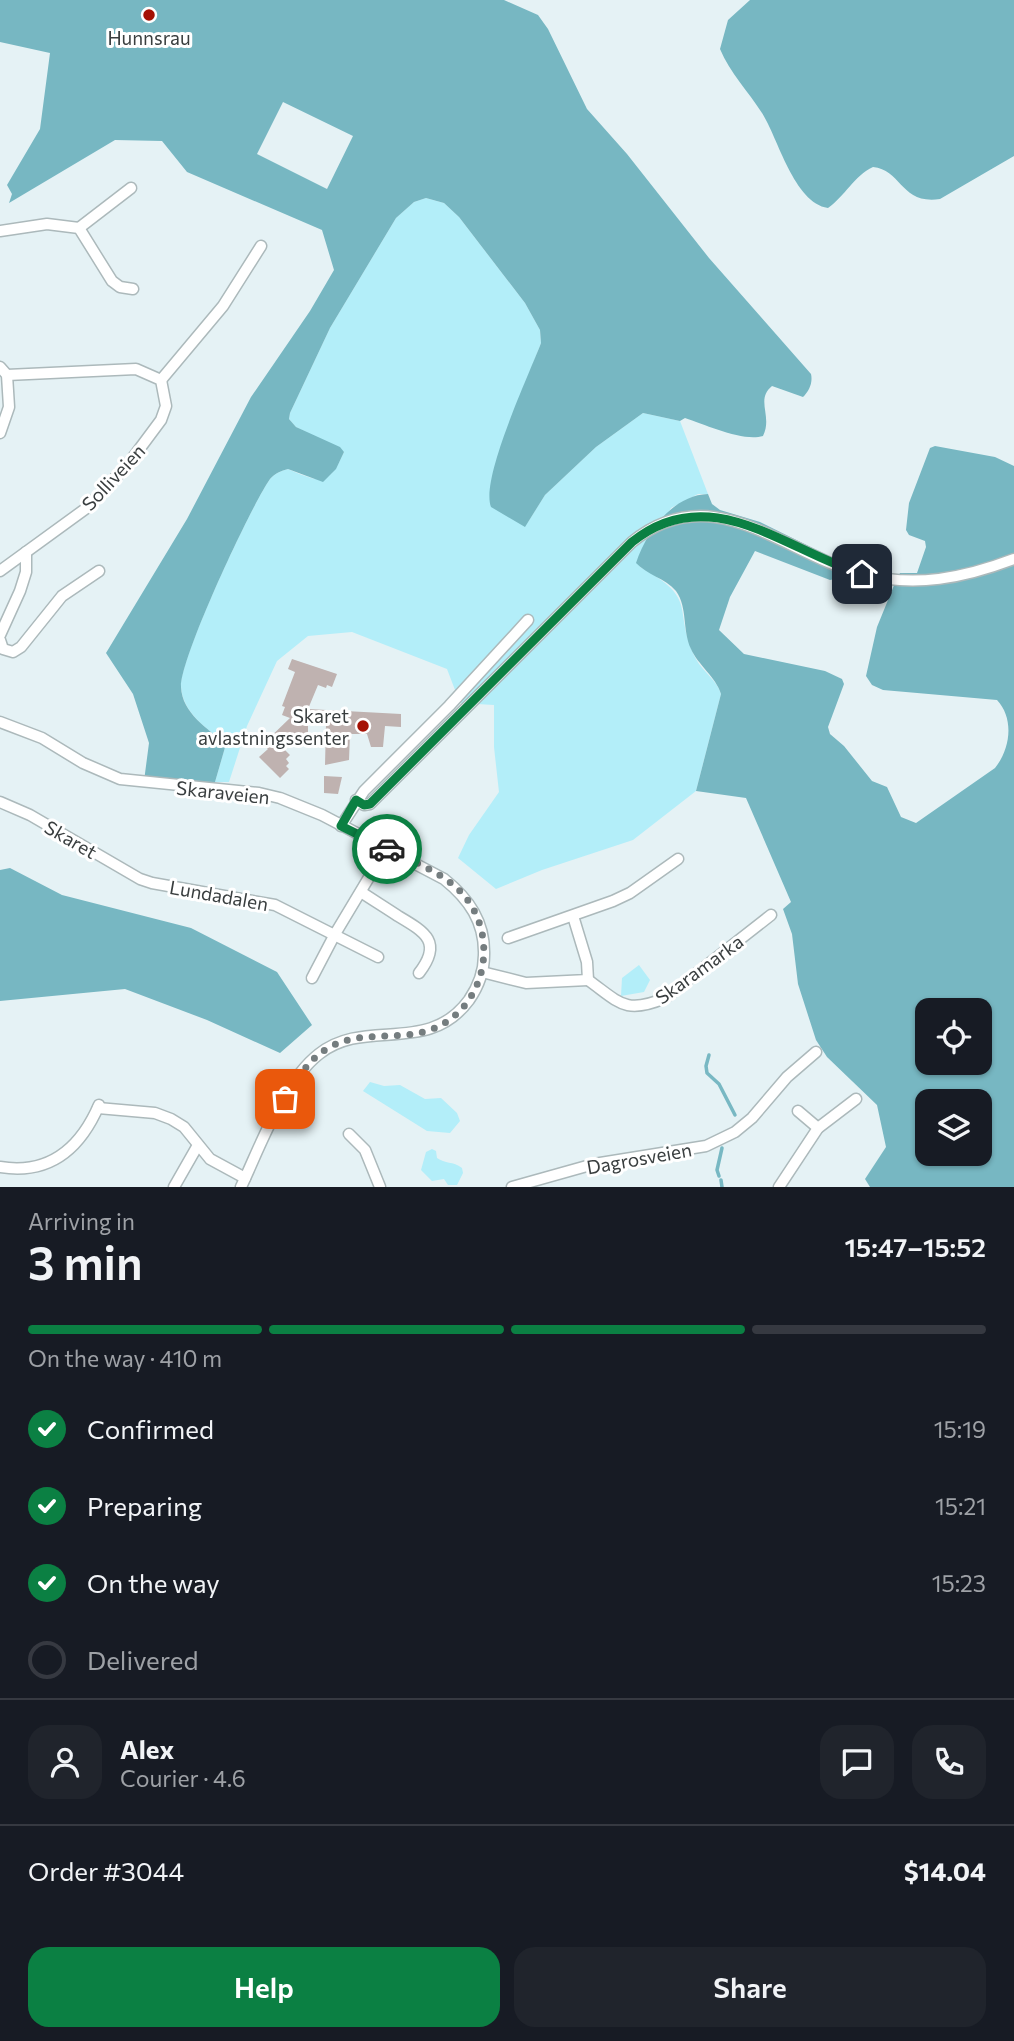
<!DOCTYPE html>
<meta charset="utf-8">
<style>
body{margin:0;font-family:Commissioner,sans-serif;background:#20242c;color:#f1f3f6;height:100vh;display:flex;flex-direction:column;font-size:26px;white-space:nowrap}
*{box-sizing:border-box;margin:0}
p{font-size:23px;color:#9ea1a6}
.icon{flex:none;width:38px;height:38px;fill:none;stroke:currentColor;stroke-width:2;stroke-linecap:round;stroke-linejoin:round}
.map{position:relative;height:1187px;overflow:hidden}
.panel{display:flex;flex-direction:column;background:#171b24;flex:1}
.panel>*{flex:none}
.controls{position:absolute;left:915px;top:998px;display:grid;gap:14px}
.controls a{display:grid;place-items:center;width:77px;height:77px;border-radius:14px;background:#171b24;box-shadow:0 2px 5px #0004;font-size:35px}
.pin{position:absolute;display:grid;place-items:center;width:60px;height:60px;color:#fff;margin:-30px;border-radius:14px;box-shadow:0 4px 10px #0006}
.courier{position:absolute;display:grid;place-items:center;width:70px;height:70px;margin:-35px;border:5px solid #0b8043;border-radius:50%;background:#fff;color:#222;box-shadow:0 2px 9px #0007}
.head em{font-style:normal;font-weight:600}
.head div{display:flex;flex-direction:column-reverse}
.head{display:flex;align-items:center;justify-content:space-between;height:119px;padding:0 28px}
h1{font-size:46px;font-weight:600;line-height:52px}
.bar{display:grid;grid-template-columns:repeat(4,1fr);gap:10px 7px;align-content:center;height:84px;padding:0 28px}
.bar i{height:9px;border-radius:5px;background:#363941}
.bar .current{background:#0b8043}
.bar p{grid-column:span 4}
.line{display:flex;align-items:center;gap:18px;padding:0 28px;border-top:2px solid #363941}
.line div{flex:1}
.round{display:grid;place-items:center;flex:none;width:74px;height:74px;border-radius:21px;background:#20242c}
ol{padding:0 28px;list-style:none}
li{display:flex;align-items:center;gap:21px;height:77px}
li p{margin-inline-start:auto}
li .icon{padding:7px;border-radius:50%;background:#0b8043;color:#fff;stroke-width:4}
li:last-child{color:#9ea1a6}
li i{width:38px;height:38px;border:4px solid #363941;border-radius:50%}
.action{display:flex;gap:14px;margin-top:auto;padding:14px 28px}
.action a{flex:1;height:80px;border-radius:21px;background:#0b8043;color:#fff;font-size:28px;font-weight:600;line-height:80px;text-align:center}
.action a+a{background:#20242c;color:#f1f3f6}
.map>svg:first-child{display:block}
</style>
<div class="map">
<svg width="1014" height="1187" viewBox="0 0 1014 1187">
<rect width="100%" height="100%" fill="#e5f2f5"/>
<g fill="#b3eef9">
<path d="M 426,198 L 444,203 L 459,217 L 525,303 L 540,330 L 541,343 L 519,400 L 528,522 L 545,495 L 596,447 L 643,413 L 680,421 L 708,494 L 698,494 L 671,508 L 640,567 C 701,600 671,609 696,659 C 703,672 717,680 721,694 L 696,791 L 633,840 L 542,870 L 496,889 L 458,858 L 469,835 L 499,792 L 494,747 L 494,705 L 460,703 L 447,669 L 352,632 L 308,636 L 277,661 L 247,726 L 229,782 L 215,782 L 226,744 C 208,729 182,713 181,686 C 180,658 251,506 270,479 C 275,473 281,471 288,469 C 321,483 328,487 344,452 L 296,427 L 289,419 L 290,413 L 330,328 L 396,218 L 414,202 Z"/>
<path d="M 639,965 L 650,980 L 644,992 L 621,996 L 622,978 Z"/>
<path d="M 370,1082 L 384,1086 L 400,1085 L 425,1099 L 441,1098 L 457,1113 L 460,1121 L 450,1133 L 427,1131 L 363,1091 Z"/>
<path d="M 432,1149 L 436,1151 L 437,1158 C 445,1164 453,1161 462,1168 L 463,1173 L 457,1185 L 448,1185 L 444,1179 L 432,1181 L 421,1170 L 426,1152 Z"/>
</g>
<g fill="#77b7c2" fill-rule="evenodd">
<path d="M 0,0 L 504,0 L 538,15 L 548,29 L 587,109 L 627,154 L 709,258 L 811,374 C 813,383 809,391 803,397 L 772,386 C 755,400 773,416 763,436 C 743,442 706,425 685,418 L 680,421 L 643,413 L 596,447 L 545,495 L 525,527 L 491,507 C 480,479 529,375 541,343 L 540,330 L 525,303 L 459,217 L 444,203 L 426,198 L 414,202 L 396,218 L 330,328 L 290,413 L 289,419 L 296,427 L 340,447 L 344,452 L 336,469 L 323,482 L 288,469 C 281,471 275,473 270,479 C 251,506 180,658 181,687 C 182,713 208,729 226,744 L 215,782 L 144,781 L 149,743 L 133,694 L 106,653 L 187,519 L 251,397 L 310,311 L 334,270 L 322,230 L 187,172 L 162,141 L 115,140 L 9,203 L 12,194 L 7,185 L 40,129 L 50,53 L 0,42 ZM 283,102 L 353,136 L 327,189 L 257,154 Z"/>
<path d="M 750,0 L 1014,0 L 1014,156 L 940,199 C 901,205 902,170 873,167 C 854,176 845,196 828,208 C 794,203 778,138 762,113 C 748,91 730,73 720,49 L 728,20 Z"/>
<path d="M 935,446 L 995,457 L 1014,466 L 1014,1187 L 870,1187 L 865,1179 L 886,1147 L 877,1105 L 827,1057 L 816,1040 L 798,984 L 792,934 L 783,909 L 791,902 L 746,798 L 696,791 L 721,694 C 716,677 698,665 691,649 C 682,630 688,608 676,591 C 665,578 647,575 636,563 C 646,532 673,495 708,494 L 712,504 L 720,510 L 760,522 L 841,562 L 843,568 L 840,578 L 830,580 L 755,551 L 730,597 L 719,630 L 744,654 L 825,671 L 842,679 L 844,684 L 828,727 L 830,734 L 844,746 L 872,781 L 887,787 L 901,817 L 916,823 L 995,768 C 1011,748 1014,718 997,700 L 883,690 L 872,685 L 866,676 L 877,627 L 897,578 L 900,573 L 917,573 L 926,547 L 925,541 L 909,535 L 906,530 L 909,503 L 930,448 ZM 928,1010 L 980,1010 L 980,1062 L 928,1062 ZM 928,1101 L 980,1101 L 980,1153 L 928,1153 Z"/>
<path d="M 10,868 L 62,895 L 191,928 L 277,972 L 312,1025 L 280,1053 L 207,1020 L 125,989 L 0,1001 L 0,870 Z"/>
</g>
<g fill="none" stroke-linecap="round" stroke-linejoin="round">
<g stroke="#78b8c3" stroke-width="3.5">
<path d="M 709,1055 L 706,1066 L 707,1073 L 719,1084 L 735,1115"/>
<path d="M 719,1176 L 717,1170 L 722,1148"/>
<path d="M 721,1180 L 722,1187"/>
</g>
</g>
<g fill="#bfb2b0">
<path d="M 292,659 L 337,674 L 332,687 L 327,685 L 326,688 L 318,685 L 308,709 L 401,714 L 401,727 L 385,726 L 383,747 L 371,747 L 367,734 L 350,734 L 349,760 L 325,765 L 326,725 L 308,724 L 308,733 L 297,743 L 284,749 L 290,755 L 286,759 L 289,763 L 286,766 L 289,769 L 280,778 L 259,757 L 268,749 L 263,744 L 290,718 L 282,715 L 285,707 L 282,706 L 295,672 L 288,669 Z"/>
<path d="M 324,776 L 342,777 L 338,794 L 324,793 Z"/>
</g>
<g fill="none" stroke-linecap="round" stroke-linejoin="round">
<g stroke="#acb9bb" stroke-width="13">
<g id="minor">
<path d="M 79,228 L 131,188"/>
<path d="M 0,231 L 47,224 L 79,228 L 112,281 L 120,287 L 133,289"/>
<path d="M 0,367 L 7,375 L 9,407 L 0,433"/>
<path d="M 161,380 L 223,306 L 261,246"/>
<path d="M 0,571 L 88,507 L 129,463 L 161,420 L 166,406 L 161,380 L 136,369 L 7,375"/>
<path d="M 0,635 L 20,591 L 26,572 L 26,552"/>
<path d="M 0,640 L 3,649 L 13,652 L 21,647 L 62,596 L 99,571"/>
<path d="M 0,722 L 42,738 L 83,763 L 120,779 L 259,793 L 280,798 L 322,815 L 444,879 C 469,899 485,922 484,955 C 484,971 478,987 469,1000 C 428,1056 365,1017 319,1054 C 283,1082 260,1147 241,1187"/>
<path d="M 356,800 L 364,805 L 370,804 L 632,542 C 713,476 784,554 862,574 C 915,588 964,578 1014,559"/>
<path d="M 0,802 L 30,815 L 140,879 L 152,883 L 275,905 L 378,957"/>
<path d="M 341,826 L 364,791 L 449,706 L 528,620"/>
<path d="M 361,892 C 373,900 386,908 398,916 C 425,932 443,942 419,973"/>
<path d="M 508,938 L 613,901 L 630,893 L 678,859"/>
<path d="M 482,972 L 526,983 L 588,980 L 587,962 L 573,916"/>
<path d="M 312,978 L 335,934 L 386,849"/>
<path d="M 588,980 C 619,1002 625,1015 665,998 L 771,915"/>
<path d="M 98,1108 L 155,1113 L 171,1119 L 184,1127 L 210,1159 L 245,1178"/>
<path d="M 798,1111 L 818,1128"/>
<path d="M 349,1134 L 365,1150 L 380,1187"/>
<path d="M 0,1167 C 49,1175 80,1149 99,1105"/>
<path d="M 174,1187 L 198,1145"/>
<path d="M 512,1187 L 594,1164 L 706,1146 L 735,1132 L 752,1118 L 787,1077 L 816,1052"/>
<path d="M 779,1187 L 818,1128 L 856,1099"/>
</g>
</g>
<use href="#minor" stroke="#fff" stroke-width="10"/>
</g>
<g fill="none" stroke-linecap="round" stroke-linejoin="round">
<path stroke="#757d7f" stroke-width="7" stroke-dasharray="0 12.6" d="M 285,1099 C 297,1079 309,1058 330,1047 C 361,1030 398,1041 430,1030 C 487,1009 501,935 461,892 C 442,872 411,861 387,849"/>
<path stroke="#0b8043" stroke-width="9" d="M 387,849 L 341,826 L 356,800 L 364,805 L 370,804 L 632,542 C 710,479 785,550 862,574"/>
</g>
<g fill="#a51104" stroke="#fff" stroke-width="2.5">
<circle cx="149" cy="15" r="7"/>
<circle cx="363" cy="726" r="7"/>
</g>
<g text-anchor="middle" dominant-baseline="central" stroke-width="6" stroke-linejoin="round" paint-order="stroke">
<g font-size="19" fill="#393e3f" stroke="#fff">
<text x="149" y="37">Hunnsrau</text>
<text x="349" y="715" text-anchor="end">Skaret<tspan x="349" dy="22">avlastningssenter</tspan></text>
</g>
<g font-size="19" fill="#393e3f" stroke="#fff">
<text transform="translate(113 477) rotate(-47)">Solliveien</text>
<text transform="translate(223 792) rotate(6)">Skaraveien</text>
<text transform="translate(71 839) rotate(30)">Skaret</text>
<text transform="translate(219 895) rotate(10)">Lundadalen</text>
<text transform="translate(699 969) rotate(-36)">Skaramarka</text>
<text transform="translate(639 1158) rotate(-10)">Dagrosveien</text>
</g>
</g>
</svg>
<div class="controls">
<a><svg class="icon" aria-label="locate" viewBox="0 0 24 24"><circle cx="12" cy="12" r="6"/><path d="M12 2v4M12 18v4M2 12h4M18 12h4"/></svg></a>
<a><svg class="icon" aria-label="layers" viewBox="0 0 24 24"><path d="M12 4l9 5-9 5-9-5zM3 14l9 5 9-5"/></svg></a>
</div>
<div class="pin" style="left:285px;top:1099px;background:#ea580c"><svg class="icon" aria-label="bag" viewBox="0 0 24 24"><path d="M5 8h14l-1 12H6zM9 8a3 3 0 0 1 6 0"/></svg></div>
<div class="pin" style="left:862px;top:574px;background:#1f2937"><svg class="icon" aria-label="home" viewBox="0 0 24 24"><path d="M3 11l9-7 9 7M6 9v11h12V9"/></svg></div>
<div class="courier" style="left:387px;top:849px"><svg class="icon" aria-label="car" viewBox="0 0 24 24"><path d="M5 17H2v-5l4-1 3-4h7l3 4 3 1v5h-3M9 17h6M6 11h13"/><circle cx="7" cy="17" r="2"/><circle cx="17" cy="17" r="2"/></svg></div>
</div>
<section class="panel">
<div class="head"><div><h1>3 min</h1><p>Arriving in</p></div><em>15:47–15:52</em></div>
<div class="bar"><i class="current"></i><i class="current"></i><i class="current"></i><i></i><p>On the way · 410 m</p></div>
<ol>
<li><svg class="icon" aria-label="check" viewBox="0 0 24 24"><path d="M5 12l5 5 9-10"/></svg>Confirmed<p>15:19</p></li>
<li><svg class="icon" aria-label="check" viewBox="0 0 24 24"><path d="M5 12l5 5 9-10"/></svg>Preparing<p>15:21</p></li>
<li><svg class="icon" aria-label="check" viewBox="0 0 24 24"><path d="M5 12l5 5 9-10"/></svg>On the way<p>15:23</p></li>
<li><i></i>Delivered</li>
</ol>
<div class="line" style="height:126px"><a class="round"><svg class="icon" aria-label="person" viewBox="0 0 24 24"><circle cx="12" cy="8" r="4"/><path d="M4 21q1-7 8-7t8 7"/></svg></a><div><b>Alex</b><p>Courier · 4.6</p></div><a class="round"><svg class="icon" aria-label="chat" viewBox="0 0 24 24"><path d="M4 5h16v11H9l-5 4z"/></svg></a><a class="round"><svg class="icon" aria-label="phone" viewBox="0 0 24 24"><path d="M5 4h4l2 5-3 2q2 4 5 5l2-3 5 2v4C11 20 4 13 5 4z"/></svg></a></div>
<div class="line" style="height:91px"><div>Order #3044</div><b>$14.04</b></div>
<div class="action"><a>Help</a><a>Share</a></div>
</section>
